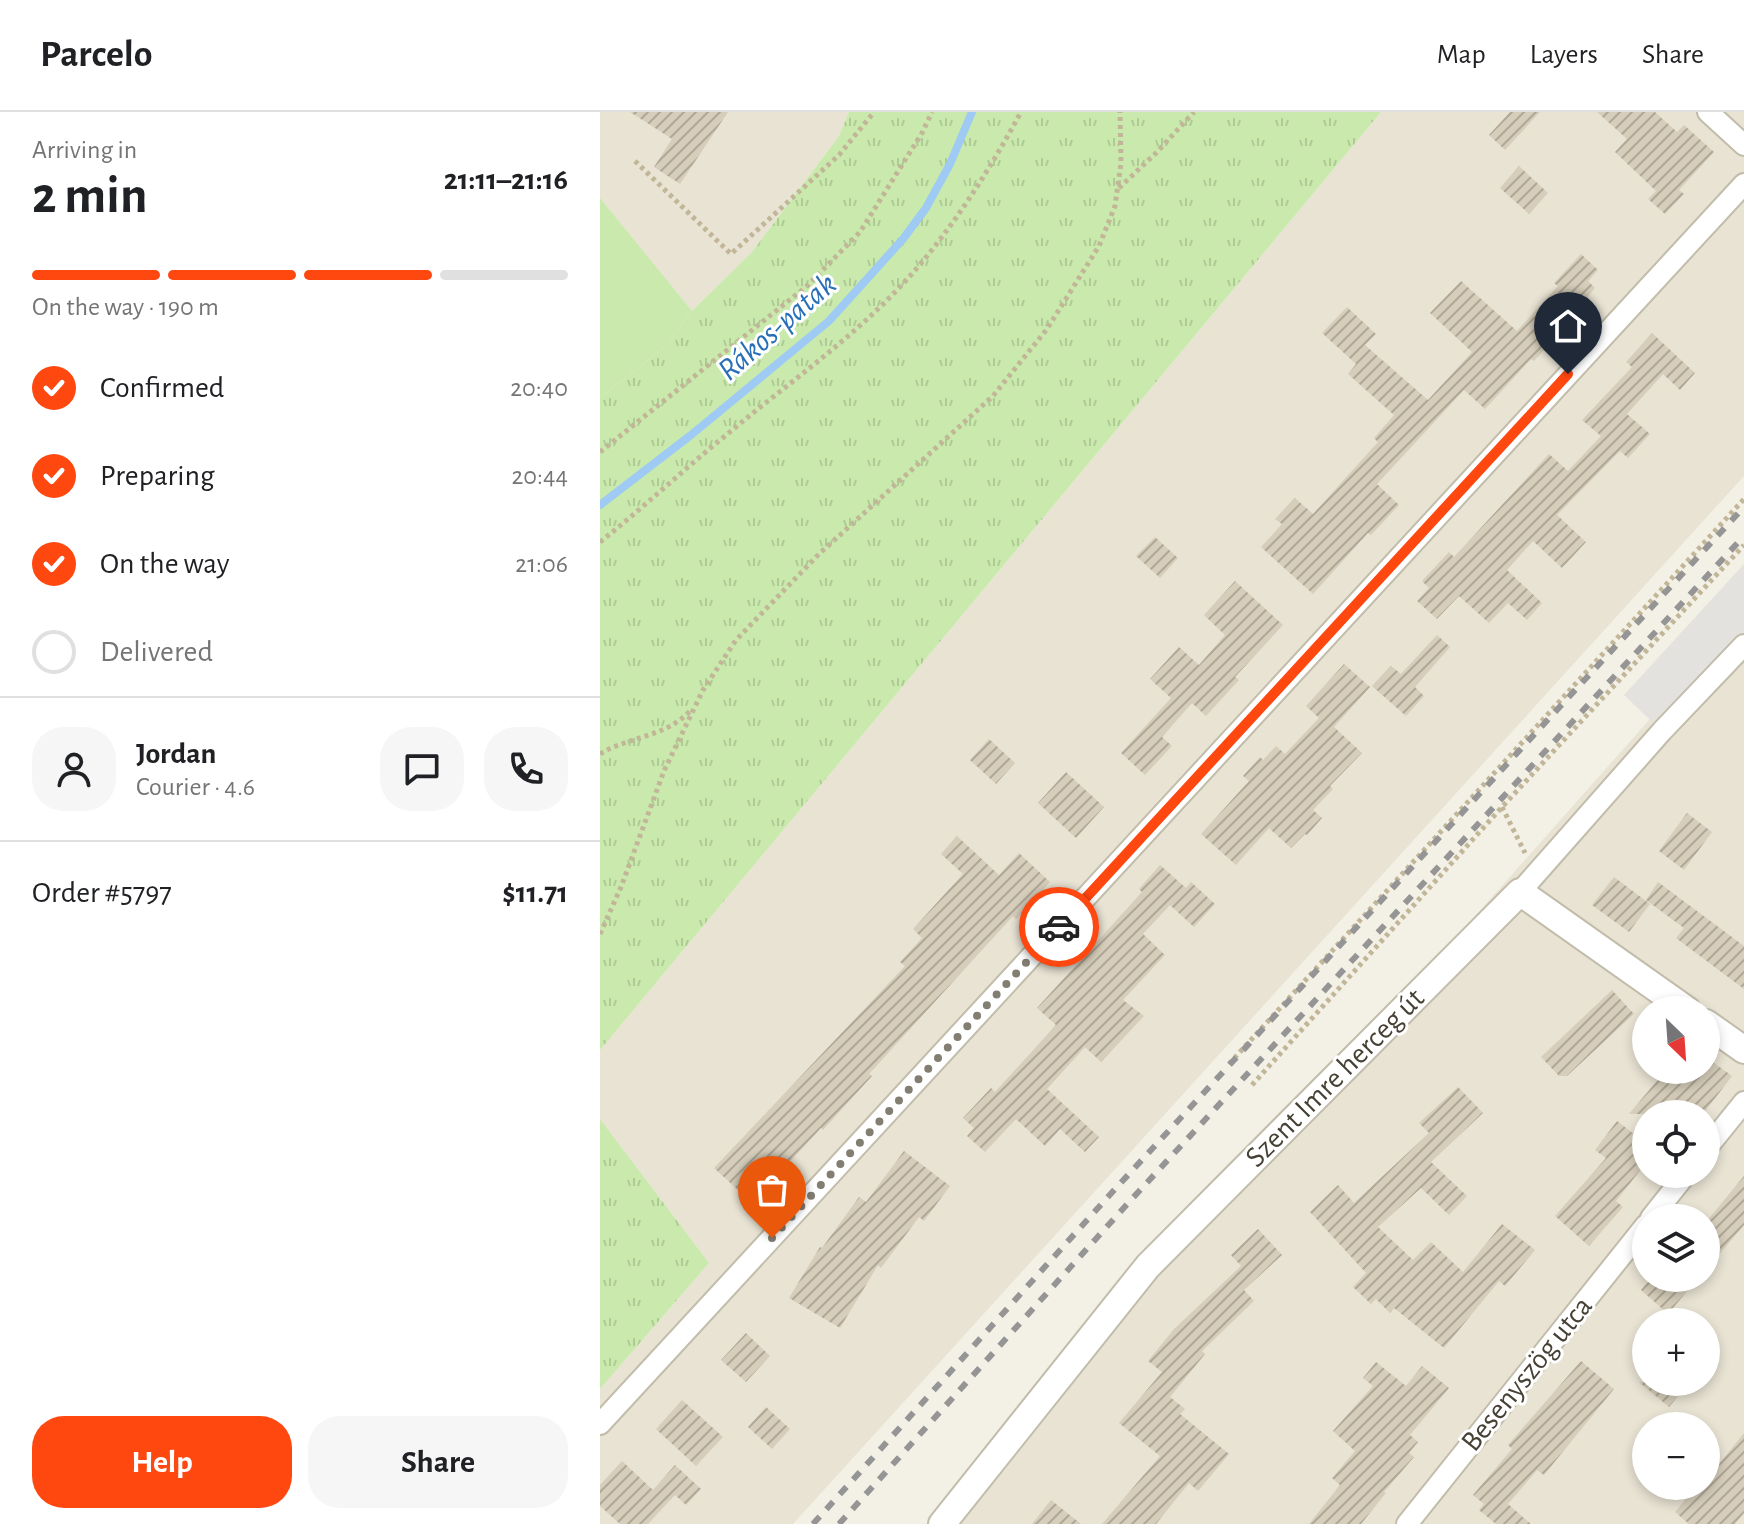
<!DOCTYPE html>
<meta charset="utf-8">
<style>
body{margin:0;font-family:"Alegreya Sans",sans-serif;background:#f6f6f6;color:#202124;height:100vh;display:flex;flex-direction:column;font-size:30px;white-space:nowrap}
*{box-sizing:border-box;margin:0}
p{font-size:26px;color:#757577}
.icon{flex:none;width:44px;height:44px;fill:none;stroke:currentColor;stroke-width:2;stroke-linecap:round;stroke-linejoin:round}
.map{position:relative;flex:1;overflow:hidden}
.details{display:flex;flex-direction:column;background:#fff;width:600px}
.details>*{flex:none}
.needle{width:52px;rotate:155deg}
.controls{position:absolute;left:1032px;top:884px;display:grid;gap:16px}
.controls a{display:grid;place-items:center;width:88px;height:88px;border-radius:50%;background:#fff;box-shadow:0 4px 12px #0003;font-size:40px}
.pin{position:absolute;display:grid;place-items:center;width:68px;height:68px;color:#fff;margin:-82px -34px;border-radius:50% 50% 50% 0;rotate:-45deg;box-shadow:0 0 8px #0007}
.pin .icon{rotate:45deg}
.courier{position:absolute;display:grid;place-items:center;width:80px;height:80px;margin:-40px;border:6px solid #ff4710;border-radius:50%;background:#fff;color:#222;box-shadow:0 2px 10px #0007}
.headline em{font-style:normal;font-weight:700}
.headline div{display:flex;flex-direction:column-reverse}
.headline{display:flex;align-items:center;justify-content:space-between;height:136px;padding:0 32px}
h1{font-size:52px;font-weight:700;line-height:60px}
.bar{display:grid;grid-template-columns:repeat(4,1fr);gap:12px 8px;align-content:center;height:96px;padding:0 32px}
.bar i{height:10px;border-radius:6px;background:#e0e0e0}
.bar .selected{background:#ff4710}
.bar p{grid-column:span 4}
.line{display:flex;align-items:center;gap:20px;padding:0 32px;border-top:2px solid #e0e0e0}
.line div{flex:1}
.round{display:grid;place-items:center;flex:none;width:84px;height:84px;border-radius:32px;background:#f6f6f6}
ol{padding:0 32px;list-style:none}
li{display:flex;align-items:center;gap:24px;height:88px}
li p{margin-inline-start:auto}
li .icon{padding:8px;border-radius:50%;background:#ff4710;color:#fff;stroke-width:4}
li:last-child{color:#757577}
li i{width:44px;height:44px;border:4px solid #e0e0e0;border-radius:50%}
.primary-button{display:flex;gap:16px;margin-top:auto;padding:16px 32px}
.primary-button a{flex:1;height:92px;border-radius:32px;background:#ff4710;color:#fff;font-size:32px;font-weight:700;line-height:92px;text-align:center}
.primary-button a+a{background:#f6f6f6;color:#202124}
header{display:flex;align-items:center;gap:48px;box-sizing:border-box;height:112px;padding:0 40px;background:#fff;border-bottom:2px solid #e0e0e0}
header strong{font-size:38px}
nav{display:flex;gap:44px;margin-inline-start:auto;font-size:28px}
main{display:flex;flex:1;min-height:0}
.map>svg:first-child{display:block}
</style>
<header>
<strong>Parcelo</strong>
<nav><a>Map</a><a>Layers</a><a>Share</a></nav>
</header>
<main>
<section class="details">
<div class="headline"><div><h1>2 min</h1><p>Arriving in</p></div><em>21:11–21:16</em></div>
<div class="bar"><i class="selected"></i><i class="selected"></i><i class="selected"></i><i></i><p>On the way · 190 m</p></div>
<ol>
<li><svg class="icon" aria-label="check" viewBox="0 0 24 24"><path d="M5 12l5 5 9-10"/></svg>Confirmed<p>20:40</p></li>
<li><svg class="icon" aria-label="check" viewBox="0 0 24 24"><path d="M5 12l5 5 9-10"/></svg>Preparing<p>20:44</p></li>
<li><svg class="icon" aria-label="check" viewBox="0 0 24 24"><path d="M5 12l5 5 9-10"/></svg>On the way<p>21:06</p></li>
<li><i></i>Delivered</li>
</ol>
<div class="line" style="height:144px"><a class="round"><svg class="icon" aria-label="person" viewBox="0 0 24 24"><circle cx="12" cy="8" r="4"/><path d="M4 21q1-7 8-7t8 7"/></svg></a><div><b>Jordan</b><p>Courier · 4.6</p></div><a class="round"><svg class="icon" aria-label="chat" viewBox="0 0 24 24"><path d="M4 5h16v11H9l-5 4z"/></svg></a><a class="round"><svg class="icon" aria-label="phone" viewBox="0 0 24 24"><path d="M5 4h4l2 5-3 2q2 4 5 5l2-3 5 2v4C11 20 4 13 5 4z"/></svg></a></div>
<div class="line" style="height:104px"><div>Order #5797</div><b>$11.71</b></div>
<div class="primary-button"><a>Help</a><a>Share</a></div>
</section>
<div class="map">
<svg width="1144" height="1412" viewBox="0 0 1144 1412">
<defs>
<pattern id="park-tufts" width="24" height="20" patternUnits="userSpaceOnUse" patternTransform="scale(2)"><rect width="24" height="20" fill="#c9eaac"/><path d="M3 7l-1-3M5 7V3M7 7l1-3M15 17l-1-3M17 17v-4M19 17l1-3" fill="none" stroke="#aeca95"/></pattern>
<pattern id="building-hatch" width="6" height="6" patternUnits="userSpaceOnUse" patternTransform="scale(2)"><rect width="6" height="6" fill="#d6cdba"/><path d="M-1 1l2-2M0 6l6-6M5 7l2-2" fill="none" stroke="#afa898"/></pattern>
</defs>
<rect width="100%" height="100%" fill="#f3f0e5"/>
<g fill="#e8e3d3" fill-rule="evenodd">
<path d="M 0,0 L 249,0 L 239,24 L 152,140 L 92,199 L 0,86 Z"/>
<path d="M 781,0 L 1144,0 L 1144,364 L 193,1412 L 0,1412 L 0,1277 L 109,1151 L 0,1007 L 0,938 Z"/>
<path d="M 1144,501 L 1144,1412 L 336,1412 ZM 1046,898 L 1106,898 L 1106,958 L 1046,958 ZM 1046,1002 L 1106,1002 L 1106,1062 L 1046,1062 ZM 1046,1106 L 1106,1106 L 1106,1166 L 1046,1166 ZM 1046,1210 L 1106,1210 L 1106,1270 L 1046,1270 ZM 1046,1314 L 1106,1314 L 1106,1374 L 1046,1374 Z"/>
</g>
<path fill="#c9eaac" d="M 0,86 L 92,199 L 67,233 L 0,286 Z"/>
<g fill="url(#park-tufts)">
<path d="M 249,0 L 781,0 L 0,938 L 0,286 L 67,233 L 92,199 L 152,140 L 239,24 Z"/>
<path d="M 0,1007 L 109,1151 L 0,1277 Z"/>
</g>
<path fill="#e4e2de" d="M 1144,452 L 1144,533 L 1062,619 L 1024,583 Z"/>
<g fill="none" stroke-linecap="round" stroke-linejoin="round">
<path stroke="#9ecaf4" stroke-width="8" d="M 0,393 L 91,323 L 229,209 L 303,127 L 326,96 L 350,52 L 372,0"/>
</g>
<g fill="url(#building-hatch)">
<path d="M 30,0 L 128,0 L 80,72 L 54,55 L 72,27 Z"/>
<path d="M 910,0 L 940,0 L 905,38 L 889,23 Z"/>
<path d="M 997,0 L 1055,0 L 1077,20 L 1084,13 L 1114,40 L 1079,78 L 1084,82 L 1065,102 L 1048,87 L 1056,79 L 1015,40 L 1027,27 Z"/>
<path d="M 919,54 L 948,81 L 929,102 L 900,76 Z"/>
<path d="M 981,142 L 998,158 L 988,169 L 995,176 L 966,210 L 973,217 L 958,233 L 953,228 L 934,249 L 931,247 L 885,297 L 864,278 L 777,372 L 799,393 L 771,423 L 768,421 L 713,482 L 661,435 L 682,412 L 675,407 L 695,386 L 713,402 L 778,330 L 774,326 L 794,303 L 748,262 L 756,252 L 722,221 L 747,195 L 776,222 L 765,233 L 828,288 L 872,240 L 830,201 L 861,169 L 917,219 L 958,174 L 954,171 Z"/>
<path d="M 1052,221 L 1095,261 L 1080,278 L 1063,262 L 1027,302 L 1050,322 L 1028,346 L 1020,339 L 957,403 L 986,430 L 962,456 L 933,429 L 907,458 L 942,491 L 927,508 L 908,491 L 889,511 L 859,484 L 837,507 L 817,489 L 829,476 L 822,469 L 849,440 L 854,445 L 949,342 L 968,359 L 1001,324 L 982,308 L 1032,255 L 1026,250 Z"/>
<path d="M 555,425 L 578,446 L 560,466 L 536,444 Z"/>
<path d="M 635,469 L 683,513 L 635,565 L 639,568 L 606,604 L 592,591 L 562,625 L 572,634 L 545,663 L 521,641 L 571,586 L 550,567 L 579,535 L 599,553 L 625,523 L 604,503 Z"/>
<path d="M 837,523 L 850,535 L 815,575 L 824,584 L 806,604 L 772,574 L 791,554 L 801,562 Z"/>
<path d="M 744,552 L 770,575 L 734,615 L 762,641 L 730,674 L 733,677 L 713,698 L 722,706 L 707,723 L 705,722 L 691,736 L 669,716 L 636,753 L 601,722 L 649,669 L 643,664 L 660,645 L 663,648 L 676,634 L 685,642 L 719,606 L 706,594 Z"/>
<path d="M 389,627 L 415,651 L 396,672 L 370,648 Z"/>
<path d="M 466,660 L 504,695 L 476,726 L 438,691 Z"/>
<path d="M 1087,701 L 1112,720 L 1084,758 L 1059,739 Z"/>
<path d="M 357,724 L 399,763 L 419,741 L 450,770 L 416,807 L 413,804 L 269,962 L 272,964 L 223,1018 L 221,1016 L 152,1091 L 114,1056 L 305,854 L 300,850 L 322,826 L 313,817 L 363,762 L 341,742 Z"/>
<path d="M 560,753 L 586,776 L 591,770 L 615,792 L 594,815 L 570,793 L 543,822 L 565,843 L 523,888 L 544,904 L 501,950 L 485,935 L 447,977 L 499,1025 L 485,1040 L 460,1017 L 445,1034 L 416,1007 L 385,1040 L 367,1024 L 374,1016 L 363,1006 L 391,976 L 395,980 L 456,913 L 437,896 L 542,780 L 539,777 Z"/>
<path d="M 1014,765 L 1050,792 L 1029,820 L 992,793 Z"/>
<path d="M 1058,770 L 1144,834 L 1144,877 L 1076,826 L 1084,816 L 1046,788 Z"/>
<path d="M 1012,878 L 1034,902 L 967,964 L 959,964 L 941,945 Z"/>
<path d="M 1106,945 L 1132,964 L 1103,1002 L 1029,1002 L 1066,958 L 1106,958 Z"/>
<path d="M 858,975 L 883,1001 L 831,1050 L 867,1084 L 849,1103 L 821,1076 L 778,1115 L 813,1148 L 831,1130 L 863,1160 L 902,1112 L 935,1138 L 905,1174 L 899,1169 L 844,1236 L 794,1196 L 790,1201 L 776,1187 L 771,1192 L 753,1175 L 766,1161 L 710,1100 L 738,1073 L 754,1091 L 829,1021 L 819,1011 Z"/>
<path d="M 1017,1009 L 1046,1031 L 1046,1051 L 1016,1089 L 1023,1095 L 989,1134 L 955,1104 L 1006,1046 L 995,1038 Z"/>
<path d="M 304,1039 L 350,1074 L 324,1109 L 319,1105 L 281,1156 L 278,1153 L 240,1216 L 189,1186 L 220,1135 L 222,1136 L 259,1085 L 266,1090 Z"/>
<path d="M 1144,1064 L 1144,1113 L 1106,1158 L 1106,1110 Z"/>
<path d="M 658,1117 L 682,1143 L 644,1178 L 654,1189 L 602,1239 L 605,1242 L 570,1285 L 585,1297 L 580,1302 L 629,1342 L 598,1379 L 589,1371 L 556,1412 L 502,1412 L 560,1344 L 519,1311 L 562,1260 L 548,1249 L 574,1217 L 641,1154 L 631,1143 Z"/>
<path d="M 1051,1166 L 1098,1166 L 1068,1202 L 1041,1178 Z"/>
<path d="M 146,1221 L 170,1244 L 146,1270 L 121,1248 Z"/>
<path d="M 981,1249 L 1014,1277 L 944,1363 L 937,1358 L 908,1392 L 931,1412 L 896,1412 L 879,1398 L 884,1392 L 873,1383 L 912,1337 L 908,1333 Z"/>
<path d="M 776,1250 L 806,1274 L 822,1254 L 849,1276 L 810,1323 L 818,1330 L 809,1341 L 814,1345 L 784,1380 L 786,1381 L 761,1412 L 709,1412 L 740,1373 L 732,1366 L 755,1339 L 733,1319 L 773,1274 L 763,1266 Z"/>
<path d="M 1039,1270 L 1090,1270 L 1069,1295 Z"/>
<path d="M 82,1288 L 123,1325 L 96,1354 L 56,1317 Z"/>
<path d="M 166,1295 L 190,1317 L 172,1337 L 148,1315 Z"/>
<path d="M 1144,1321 L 1144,1401 L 1135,1412 L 1089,1412 L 1075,1400 L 1097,1374 L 1106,1374 L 1106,1368 Z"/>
<path d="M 22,1349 L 53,1378 L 75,1353 L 101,1377 L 86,1393 L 75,1383 L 48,1412 L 20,1412 L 0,1394 L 0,1373 Z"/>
<path d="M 451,1388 L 481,1412 L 432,1412 Z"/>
</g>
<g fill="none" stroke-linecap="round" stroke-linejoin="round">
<g stroke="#c2bcaa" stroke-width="24">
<g id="minor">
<path d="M 1108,0 L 1144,33"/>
<path d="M 920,780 L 1062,619 L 1144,533"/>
<path d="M 1106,1037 L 1144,990"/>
<path d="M 1051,1106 L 1086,1062"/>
<path d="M 0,1312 L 1144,72"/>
<path d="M 807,1412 L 1046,1113"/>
</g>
</g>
<g stroke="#c2bcaa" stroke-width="30">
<g id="tertiary">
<path d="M 1106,911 L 1144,938"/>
<path d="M 342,1412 L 548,1154 L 920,780 L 1087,898"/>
</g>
</g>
<g stroke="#c2b698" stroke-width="5" stroke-dasharray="4 4" stroke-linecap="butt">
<path d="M 35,49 L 131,142 L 239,43 L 274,0"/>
<path d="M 519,76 L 555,42 L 594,0"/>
<path d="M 0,340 L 207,174 L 260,120 L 322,21 L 332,0"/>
<path d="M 0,430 C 43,396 83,358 125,324 C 176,281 231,242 279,196 C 337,141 383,70 421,0"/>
<path d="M 0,642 C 29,624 64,626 90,599"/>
<path d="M 902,695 L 925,741"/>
<path d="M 0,822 L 21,775 L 64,659 L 103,578 L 136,528 L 219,442 L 393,284 L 447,217 L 499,134 L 515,94 L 521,51 L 520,0"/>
<path d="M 629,952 L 1144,387"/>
<path d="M 652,973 L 902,695 L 1144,433"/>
</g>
<use href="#minor" stroke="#fff" stroke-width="20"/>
<use href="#tertiary" stroke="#fff" stroke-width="26"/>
<g stroke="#959595" stroke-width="6" stroke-dasharray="10 10" stroke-linecap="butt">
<path d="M 213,1412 L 516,1076 L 1144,395"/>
<path d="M 239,1412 L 530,1089 L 1144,424"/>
</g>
</g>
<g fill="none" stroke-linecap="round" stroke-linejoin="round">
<path stroke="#837e72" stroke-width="8" stroke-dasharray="0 14.4" d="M 172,1126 L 459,815"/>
<path stroke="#ff4710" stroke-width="10" d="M 459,815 L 968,262"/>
</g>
<g text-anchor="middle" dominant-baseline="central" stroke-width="6" stroke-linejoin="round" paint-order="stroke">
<g font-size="30" fill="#464134" stroke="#fff">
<text transform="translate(735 966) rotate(-45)">Szent Imre herceg út</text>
<text transform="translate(927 1262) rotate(-51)">Besenyszög utca</text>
</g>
<g font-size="32" font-style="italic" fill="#286fb7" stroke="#fff">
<text transform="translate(177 215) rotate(-41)">Rákos-patak</text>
</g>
</g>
</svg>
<div class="controls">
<a><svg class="needle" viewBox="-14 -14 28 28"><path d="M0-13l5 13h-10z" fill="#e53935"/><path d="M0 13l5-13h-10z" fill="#757577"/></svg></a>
<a><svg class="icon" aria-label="locate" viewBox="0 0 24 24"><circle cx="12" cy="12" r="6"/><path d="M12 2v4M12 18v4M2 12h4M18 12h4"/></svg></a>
<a><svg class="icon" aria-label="layers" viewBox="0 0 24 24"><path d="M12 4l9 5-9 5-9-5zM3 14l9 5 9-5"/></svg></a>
<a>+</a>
<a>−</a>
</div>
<div class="pin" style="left:172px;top:1126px;background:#ea580c"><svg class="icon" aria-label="bag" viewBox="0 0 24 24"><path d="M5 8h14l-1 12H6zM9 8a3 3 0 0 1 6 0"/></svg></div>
<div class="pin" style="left:968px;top:262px;background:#1f2937"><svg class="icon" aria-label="home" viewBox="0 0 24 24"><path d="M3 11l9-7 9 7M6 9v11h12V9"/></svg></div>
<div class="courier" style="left:459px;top:815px"><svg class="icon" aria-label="car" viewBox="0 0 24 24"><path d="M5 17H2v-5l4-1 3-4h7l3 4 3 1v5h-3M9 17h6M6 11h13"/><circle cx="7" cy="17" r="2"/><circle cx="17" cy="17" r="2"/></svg></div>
</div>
</main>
